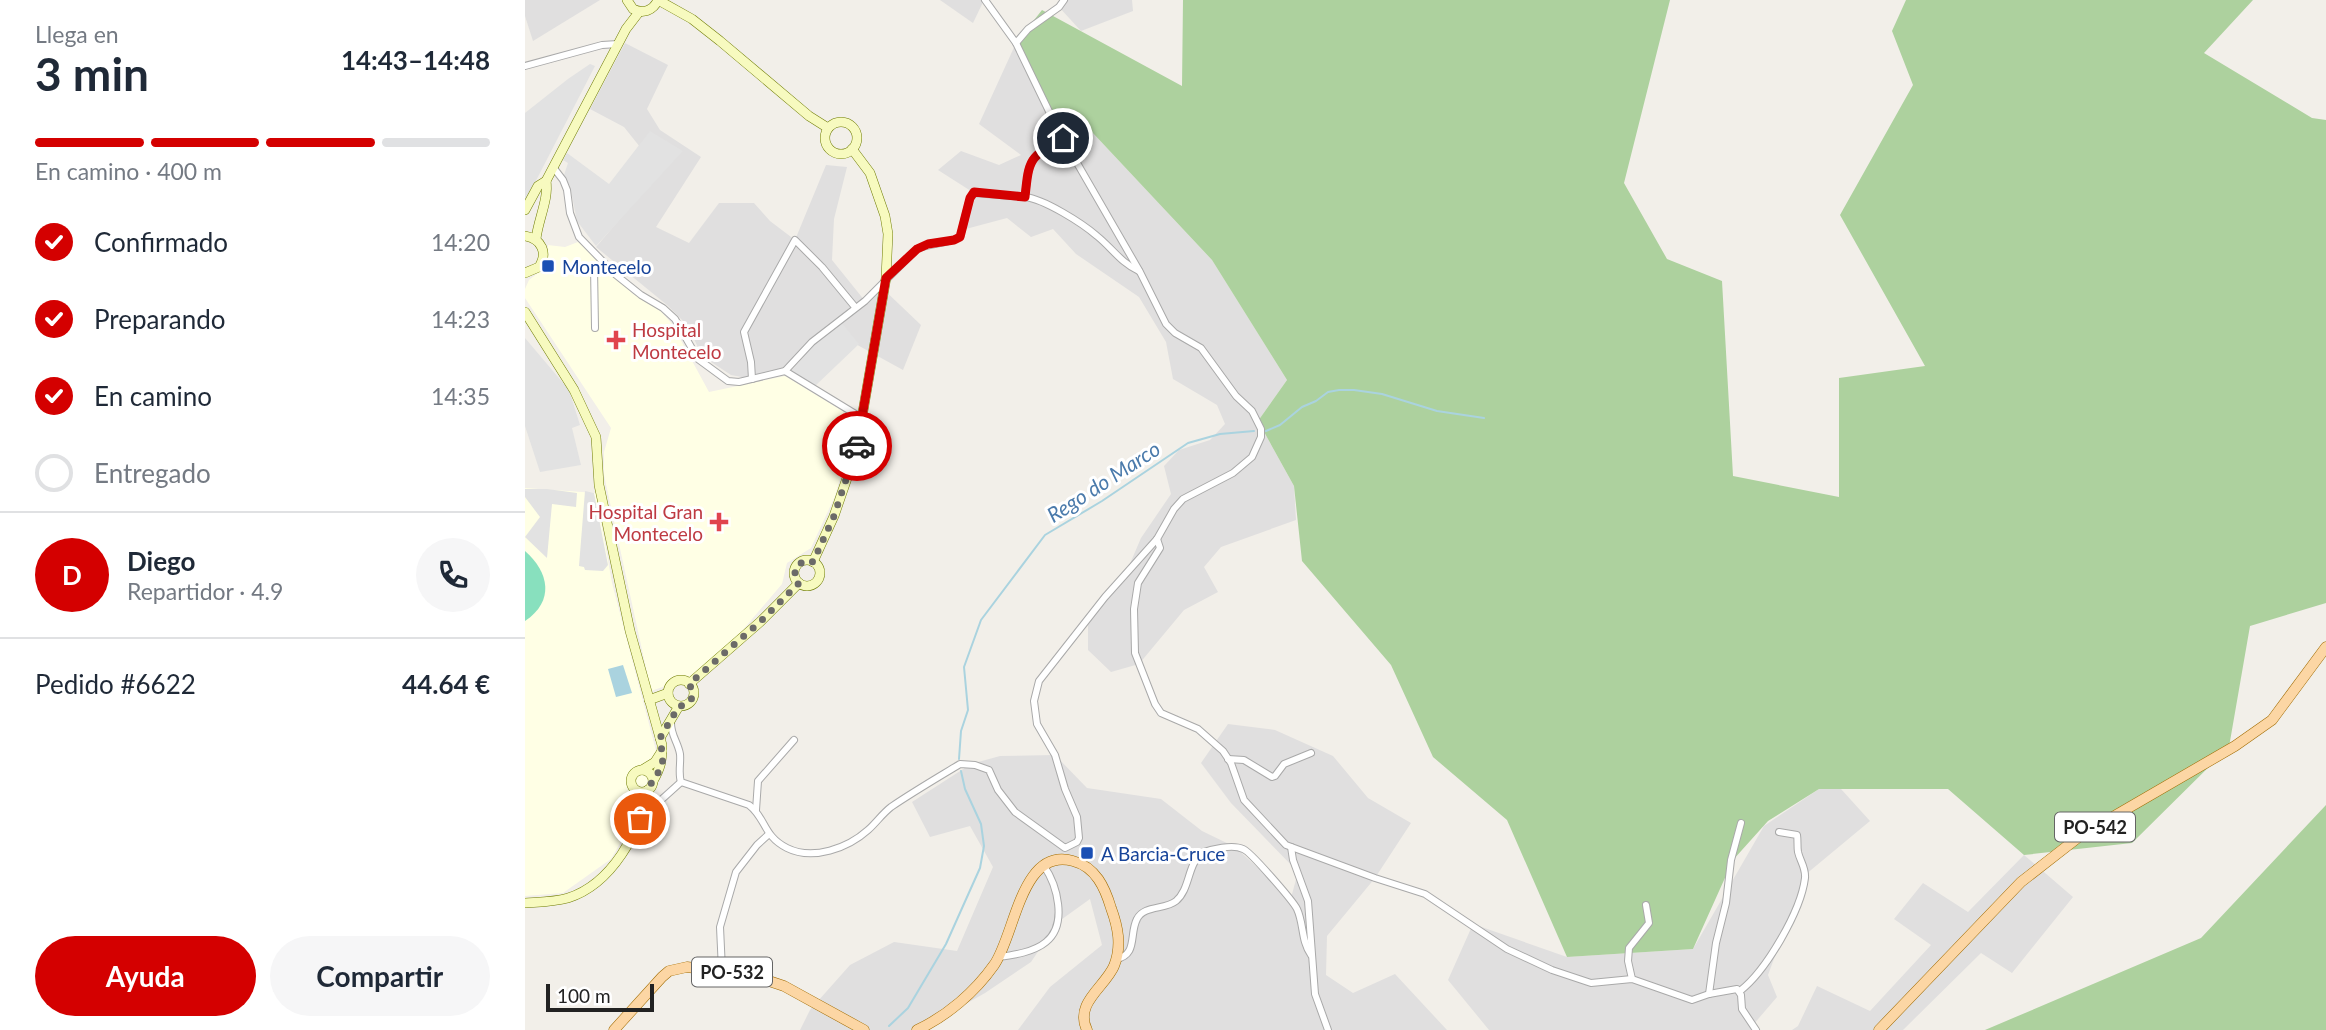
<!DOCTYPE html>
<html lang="es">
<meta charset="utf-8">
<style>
body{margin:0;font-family:Lato,sans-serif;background:#f6f6f7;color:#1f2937;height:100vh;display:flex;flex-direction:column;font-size:26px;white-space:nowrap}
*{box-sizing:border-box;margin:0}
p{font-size:23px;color:#747a83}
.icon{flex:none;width:38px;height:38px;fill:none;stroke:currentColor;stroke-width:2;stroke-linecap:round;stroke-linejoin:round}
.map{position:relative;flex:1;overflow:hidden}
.drawer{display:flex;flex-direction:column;background:#fff;width:525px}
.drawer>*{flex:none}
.scale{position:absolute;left:21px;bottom:18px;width:108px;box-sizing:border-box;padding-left:7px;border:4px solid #222;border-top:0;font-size:19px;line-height:24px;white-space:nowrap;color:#222;-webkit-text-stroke:5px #fff;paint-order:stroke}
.pin{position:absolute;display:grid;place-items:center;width:60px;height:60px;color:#fff;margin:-30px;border:4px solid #fff;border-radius:50%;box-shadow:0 2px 7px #0007}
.courier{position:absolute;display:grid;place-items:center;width:70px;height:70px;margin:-35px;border:5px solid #d40000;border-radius:50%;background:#fff;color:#222;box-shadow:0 2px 9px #0007}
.summary em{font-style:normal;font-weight:700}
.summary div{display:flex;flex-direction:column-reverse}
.summary{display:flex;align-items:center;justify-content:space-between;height:119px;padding:0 35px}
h1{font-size:46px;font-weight:700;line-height:52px}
.bar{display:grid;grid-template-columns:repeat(4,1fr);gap:10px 7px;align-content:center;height:84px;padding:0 35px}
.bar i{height:9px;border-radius:5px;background:#e0e1e3}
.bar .selected{background:#d40000}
.bar p{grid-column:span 4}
.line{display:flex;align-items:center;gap:18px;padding:0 35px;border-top:2px solid #e0e1e3}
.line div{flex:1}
.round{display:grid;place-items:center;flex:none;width:74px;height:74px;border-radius:37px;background:#f6f6f7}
ol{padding:0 35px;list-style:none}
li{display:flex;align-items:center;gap:21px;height:77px}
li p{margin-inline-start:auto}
li .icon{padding:7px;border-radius:50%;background:#d40000;color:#fff;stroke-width:4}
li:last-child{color:#747a83}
li i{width:38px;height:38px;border:4px solid #e0e1e3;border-radius:50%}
.button{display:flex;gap:14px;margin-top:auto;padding:14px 35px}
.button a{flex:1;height:80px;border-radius:42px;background:#d40000;color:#fff;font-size:28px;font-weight:700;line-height:80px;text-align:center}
.button a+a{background:#f6f6f7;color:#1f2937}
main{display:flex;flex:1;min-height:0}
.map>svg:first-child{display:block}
</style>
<main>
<section class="drawer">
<div class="summary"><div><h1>3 min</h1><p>Llega en</p></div><em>14:43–14:48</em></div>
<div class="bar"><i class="selected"></i><i class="selected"></i><i class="selected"></i><i></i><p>En camino · 400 m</p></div>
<ol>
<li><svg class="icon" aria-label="check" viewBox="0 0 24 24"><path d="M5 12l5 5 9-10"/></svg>Confirmado<p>14:20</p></li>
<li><svg class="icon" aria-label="check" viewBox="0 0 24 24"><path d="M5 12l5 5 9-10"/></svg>Preparando<p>14:23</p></li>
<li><svg class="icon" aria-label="check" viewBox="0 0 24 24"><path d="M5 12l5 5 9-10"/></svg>En camino<p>14:35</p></li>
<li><i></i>Entregado</li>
</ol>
<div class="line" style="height:126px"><b class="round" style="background:#d40000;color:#fff">D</b><div><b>Diego</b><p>Repartidor · 4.9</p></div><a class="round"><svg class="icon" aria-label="phone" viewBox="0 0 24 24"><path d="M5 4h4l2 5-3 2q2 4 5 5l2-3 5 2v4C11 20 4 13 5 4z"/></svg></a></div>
<div class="line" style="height:91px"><div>Pedido #6622</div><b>44.64 €</b></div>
<div class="button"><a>Ayuda</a><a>Compartir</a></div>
</section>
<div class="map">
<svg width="1801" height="1030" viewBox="0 0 1801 1030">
<rect width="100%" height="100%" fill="#f2efe9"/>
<g fill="#e0dfdf">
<path d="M 0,0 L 75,0 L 8,41 L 0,16 Z"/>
<path d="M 415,0 L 459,0 L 448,23 Z"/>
<path d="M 538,0 L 607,0 L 608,11 L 556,31 L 534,7 Z"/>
<path d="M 100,43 L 143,65 L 122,109 L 135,130 L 176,157 L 131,227 L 164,243 L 194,203 L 229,203 L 245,221 L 270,240 L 301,165 L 322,167 L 309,219 L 307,260 L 340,301 L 354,285 L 396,325 L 378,370 L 316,336 L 253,370 L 227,379 L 206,375 L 177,356 L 163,326 L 142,305 L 71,247 L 135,172 L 99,127 L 65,109 Z"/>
<path d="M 491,43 L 534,129 L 551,115 L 687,260 L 762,380 L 733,421 L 769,486 L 771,520 L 696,547 L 679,567 L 693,592 L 659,610 L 614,664 L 586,672 L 563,650 L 563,620 L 601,573 L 616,538 L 646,494 L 639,466 L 654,450 L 685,440 L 700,424 L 692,405 L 648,379 L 641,342 L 614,297 L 551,254 L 528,229 L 506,237 L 482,218 L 437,230 L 449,193 L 413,170 L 436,151 L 474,165 L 496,155 L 454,124 Z"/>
<path d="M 703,724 L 750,730 L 808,756 L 843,798 L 886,823 L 850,878 L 802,936 L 801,975 L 828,993 L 870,974 L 922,1030 L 493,1030 L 525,987 L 577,945 L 565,899 L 533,922 L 506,962 L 460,993 L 400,1027 L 385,1030 L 275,1030 L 285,1010 L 325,965 L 369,942 L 432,951 L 468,867 L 445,826 L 405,837 L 387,802 L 446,764 L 475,756 L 530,755 L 562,788 L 636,799 L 677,831 L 710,847 L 766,898 L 773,872 L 706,803 L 676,763 Z"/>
<path d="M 1294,789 L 1316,789 L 1345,821 L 1280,875 L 1243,975 L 1252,997 L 1228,1025 L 1230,1030 L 964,1030 L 923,980 L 948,924 L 1042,957 L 1168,949 L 1239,826 Z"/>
<path d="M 1499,855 L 1548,897 L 1487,973 L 1456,953 L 1378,1030 L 1267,1030 L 1273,1026 L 1292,986 L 1345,1011 L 1406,945 L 1369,919 L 1398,883 L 1443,912 Z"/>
</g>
<g fill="#ffffe5">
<path d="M 53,242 L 108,294 L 132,307 L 147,324 L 184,392 L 260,376 L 332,420 L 310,496 L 286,548 L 262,563 L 257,584 L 205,645 L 166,677 L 126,691 L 79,475 L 79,452 L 86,428 L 0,298 L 0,289 L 4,280 L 18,269 L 22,262 L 23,245 L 40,247 Z"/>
<path d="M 0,488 L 71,493 L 87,583 L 134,762 L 125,774 L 110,817 L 86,859 L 38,893 L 0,896 Z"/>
</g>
<g fill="#add19e">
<path d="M 658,0 L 1145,0 L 1099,183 L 1142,259 L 1197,281 L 1208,476 L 1314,497 L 1314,378 L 1400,366 L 1315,215 L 1388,85 L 1367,31 L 1381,0 L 1728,0 L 1679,53 L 1787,118 L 1801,120 L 1801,603 L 1725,626 L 1704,747 L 1607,843 L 1499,855 L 1423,789 L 1294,789 L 1243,821 L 1208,860 L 1168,949 L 1042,957 L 982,820 L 908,757 L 866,665 L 777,561 L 769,486 L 733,421 L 762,380 L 687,260 L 551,115 L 533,130 L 491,43 L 517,10 L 657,86 Z"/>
<path d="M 1801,805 L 1801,1030 L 1460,1030 L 1676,938 Z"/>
</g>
<path fill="#88e0be" d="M 0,551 C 24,572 30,601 0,621 Z"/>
<g fill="#e2e2e2">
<path d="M 65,64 L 70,66 L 0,202 L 0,113 L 43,79 Z"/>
<path d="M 125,131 L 158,151 L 71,246 L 52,221 L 45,186 L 39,175 L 43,163 L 38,160 L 42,153 L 84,184 Z"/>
<path d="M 317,323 L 334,344 L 290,386 L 265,372 L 290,344 Z"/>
<path d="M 0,338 L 44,390 L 55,425 L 47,428 L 56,465 L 15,472 L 0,426 Z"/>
<path d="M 0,489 L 22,489 L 52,493 L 51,507 L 27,504 L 22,558 L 0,537 L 15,517 L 0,497 Z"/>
<path d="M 60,491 L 69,493 L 83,565 L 78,571 L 60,570 L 59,567 L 54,566 Z"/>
</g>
<path fill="#aad3df" d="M 98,665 L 107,693 L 91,697 L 83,669 Z"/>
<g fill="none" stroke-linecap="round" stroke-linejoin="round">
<g stroke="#aad3df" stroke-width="2">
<path d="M 741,431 L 755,425 L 777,407 L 791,401 L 803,392 L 814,390 L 829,390 L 857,394 L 912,411 L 959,418"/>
<path d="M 434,759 L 436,731 L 443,710 L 439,667 L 456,620 L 520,535 L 577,501 L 663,443 L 695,434 L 729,431"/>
<path d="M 364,1026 L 383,1008 L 421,944 L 455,868 L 459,846 L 456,824 L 440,789 L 436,771"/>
</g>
<g stroke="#a9a9a9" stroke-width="8">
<g id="street">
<path d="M 491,43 L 503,29 L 534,7 L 539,0"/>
<path d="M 0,66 L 77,45 L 93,44"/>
<path d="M 28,167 L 38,180 L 42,190 L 45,213 L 54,237 L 91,275 L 116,295 L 138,308 L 150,319 L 173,359 L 203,381 L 214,382 L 260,371 L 287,342 L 340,301 L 392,249 C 406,243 422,244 435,237 L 445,198 L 449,193 L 500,197 C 504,158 504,158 538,138"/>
<path d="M 500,197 C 519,199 557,223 572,236 C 587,248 596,263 614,271"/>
<path d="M 69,267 L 70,328"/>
<path d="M 260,371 L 337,418"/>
<path d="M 227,379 L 226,362 L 219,332 L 270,240 L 297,267 L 330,307"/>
<path d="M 632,539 L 635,548 L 613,583 L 609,609 L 610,653 L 630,704 L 636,713 L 673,729 L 698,751 L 706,763 L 719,800 L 761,845 L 850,878 L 900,894 L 982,949 L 1027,970 L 1066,983 L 1107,979 L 1167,1000 L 1184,994 L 1212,989 L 1216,995 L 1217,1009 L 1231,1030"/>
<path d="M 146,721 C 145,734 153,742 155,754 C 156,763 153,773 156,782 L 224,805 C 241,818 238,836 262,848 C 288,861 323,848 343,830 C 351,823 357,814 366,807 C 388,792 412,778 435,764 L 450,765 L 464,770 L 473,790 L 490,812 L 540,848 L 552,842 L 554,838 L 552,817 L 540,789 L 530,755 L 512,724 L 509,701 L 514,681 L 580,597 L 632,539 L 649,509 L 658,499 L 708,473 L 727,457 L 736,437 L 736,429 L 727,411 L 711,396 L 676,348 L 650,333 L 641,324 L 615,272 L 533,130 L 491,43 L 460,0"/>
<path d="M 703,759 L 719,760 L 747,777 L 750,776 L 759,764 L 786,753"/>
<path d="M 231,810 L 233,781 L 269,740"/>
<path d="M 116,818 L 156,782"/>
<path d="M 766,847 L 768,860 L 783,901 L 790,994 L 803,1030"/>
<path d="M 474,957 C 489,955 509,952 521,942 C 543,924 532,885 519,866"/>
<path d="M 591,959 C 613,955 604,934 612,919 C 619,905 640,910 651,901 C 665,889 662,867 676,853 C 686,849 708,844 718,849 C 725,851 768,901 772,909 C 779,924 776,941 786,955"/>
<path d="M 197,970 L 195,927 L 211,872 L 232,845 L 244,834"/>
<path d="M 1107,979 L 1103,961 L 1104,948 L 1124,923 L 1121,905"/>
<path d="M 1215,991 C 1241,971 1276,911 1280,878 C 1281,868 1275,861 1273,852 C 1272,846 1273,841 1272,835 L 1254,832"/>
<path d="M 1184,994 L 1191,943 L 1201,903 L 1206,860 L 1216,823"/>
</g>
</g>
<g stroke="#707d05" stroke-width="10">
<g id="secondary">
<path d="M 102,0 L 108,9 C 118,14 128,11 133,0"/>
<path d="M 133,0 L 167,19 L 195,41 L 284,116 L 303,128"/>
<circle cx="316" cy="138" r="16"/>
<path d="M 0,210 L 13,186 L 21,181 L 101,29 L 114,12"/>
<path d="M 0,236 C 17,239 23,253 14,267 L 0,273"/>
<path d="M 11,239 C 13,220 24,199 21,181"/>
<path d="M 0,312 L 49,390 L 71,437 L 74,485 L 105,631 L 137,745 C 137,761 136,767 128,781"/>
<circle cx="282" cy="573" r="13"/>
<path d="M 288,562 L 309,516 L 331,452 L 361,278 L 363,234 L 360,216 L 345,173 L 327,149"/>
<circle cx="156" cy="693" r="13"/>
<path d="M 164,684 L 235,622 L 274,583"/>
<path d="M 124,700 L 143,693"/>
<path d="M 135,738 L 154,706"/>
<path d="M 117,770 L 130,762 L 137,751"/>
<circle cx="117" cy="781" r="11"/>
<path d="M 0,903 C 15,902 29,902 43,898 C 87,884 115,832 123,790"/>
</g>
</g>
<g stroke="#a06b00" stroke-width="11">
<g id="primary">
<path d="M 89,1030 L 137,977 L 144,971 L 162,967 L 229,976 L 259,986 L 339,1030"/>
<path d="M 392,1030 C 422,1016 450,992 469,965 C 490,936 496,846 548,861 C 571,867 580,888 586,908 C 593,927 597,946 589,966 C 580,987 549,1003 562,1030"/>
<path d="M 1354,1030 L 1496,882 L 1555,836 L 1710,746 L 1747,720 L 1801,647"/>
</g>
</g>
<use href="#street" stroke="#fff" stroke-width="6"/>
<use href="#secondary" stroke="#f7fabf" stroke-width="9"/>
<use href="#primary" stroke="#fcd6a4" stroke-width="10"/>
</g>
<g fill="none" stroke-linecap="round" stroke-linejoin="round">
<path stroke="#6b6a68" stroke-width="7" stroke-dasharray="0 12.6" d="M 115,819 L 122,790 L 136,768 L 138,759 L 135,738 L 154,706 C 167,705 171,695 164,684 L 235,622 L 274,583 L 270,576 L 270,568 L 280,560 L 288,562 L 309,516 L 332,446"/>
<path stroke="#d40000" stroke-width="9" d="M 332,446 L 361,278 L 392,249 L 403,244 L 429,240 L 435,237 L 445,198 L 449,192 L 500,197 C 504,158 504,158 538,138"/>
</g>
<g fill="#1a4fb4" stroke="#fff" stroke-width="2.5">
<rect x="16" y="259" width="14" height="14" rx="3.5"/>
<rect x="555" y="846" width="14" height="14" rx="3.5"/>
</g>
<g fill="#e0444e" stroke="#fff" stroke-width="2.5">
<path d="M87.5 329.5h7v7h7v7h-7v7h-7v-7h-7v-7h7z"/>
<path d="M190.5 511.5h7v7h7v7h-7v7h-7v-7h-7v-7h7z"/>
</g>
<g text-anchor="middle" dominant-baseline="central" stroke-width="6" stroke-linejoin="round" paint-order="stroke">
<g fill="#fff" stroke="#646464" stroke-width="2">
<rect x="1530" y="812.5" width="80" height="29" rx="5"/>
<rect x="167" y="957.5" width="80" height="29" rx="5"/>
</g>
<g font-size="18" font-weight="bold" fill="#222">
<text x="1570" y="827">PO-542</text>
<text x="207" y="972">PO-532</text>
</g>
<g font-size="19" fill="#164399" stroke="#fff" text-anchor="start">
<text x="37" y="266">Montecelo</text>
<text x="576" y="853">A Barcia-Cruce</text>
</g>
<g font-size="19" fill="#be3a42" stroke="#fff" text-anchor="start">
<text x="107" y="329">Hospital<tspan x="107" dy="22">Montecelo</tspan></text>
<text x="178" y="511" text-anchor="end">Hospital Gran<tspan x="178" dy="22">Montecelo</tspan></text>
</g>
<g font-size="21" font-style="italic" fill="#4a7aab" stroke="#fff">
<text transform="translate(578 481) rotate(-33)">Rego do Marco</text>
</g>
</g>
</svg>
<div class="scale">100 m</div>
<div class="pin" style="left:115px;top:819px;background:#ea580c"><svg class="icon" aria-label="bag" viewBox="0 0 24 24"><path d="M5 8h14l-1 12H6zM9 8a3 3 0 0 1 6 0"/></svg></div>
<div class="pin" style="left:538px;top:138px;background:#1f2937"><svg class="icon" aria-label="home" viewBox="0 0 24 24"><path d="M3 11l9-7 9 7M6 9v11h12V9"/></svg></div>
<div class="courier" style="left:332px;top:446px"><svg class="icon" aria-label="car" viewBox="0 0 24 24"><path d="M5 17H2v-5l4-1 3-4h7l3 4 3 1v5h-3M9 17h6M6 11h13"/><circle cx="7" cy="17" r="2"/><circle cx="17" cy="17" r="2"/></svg></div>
</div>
</main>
